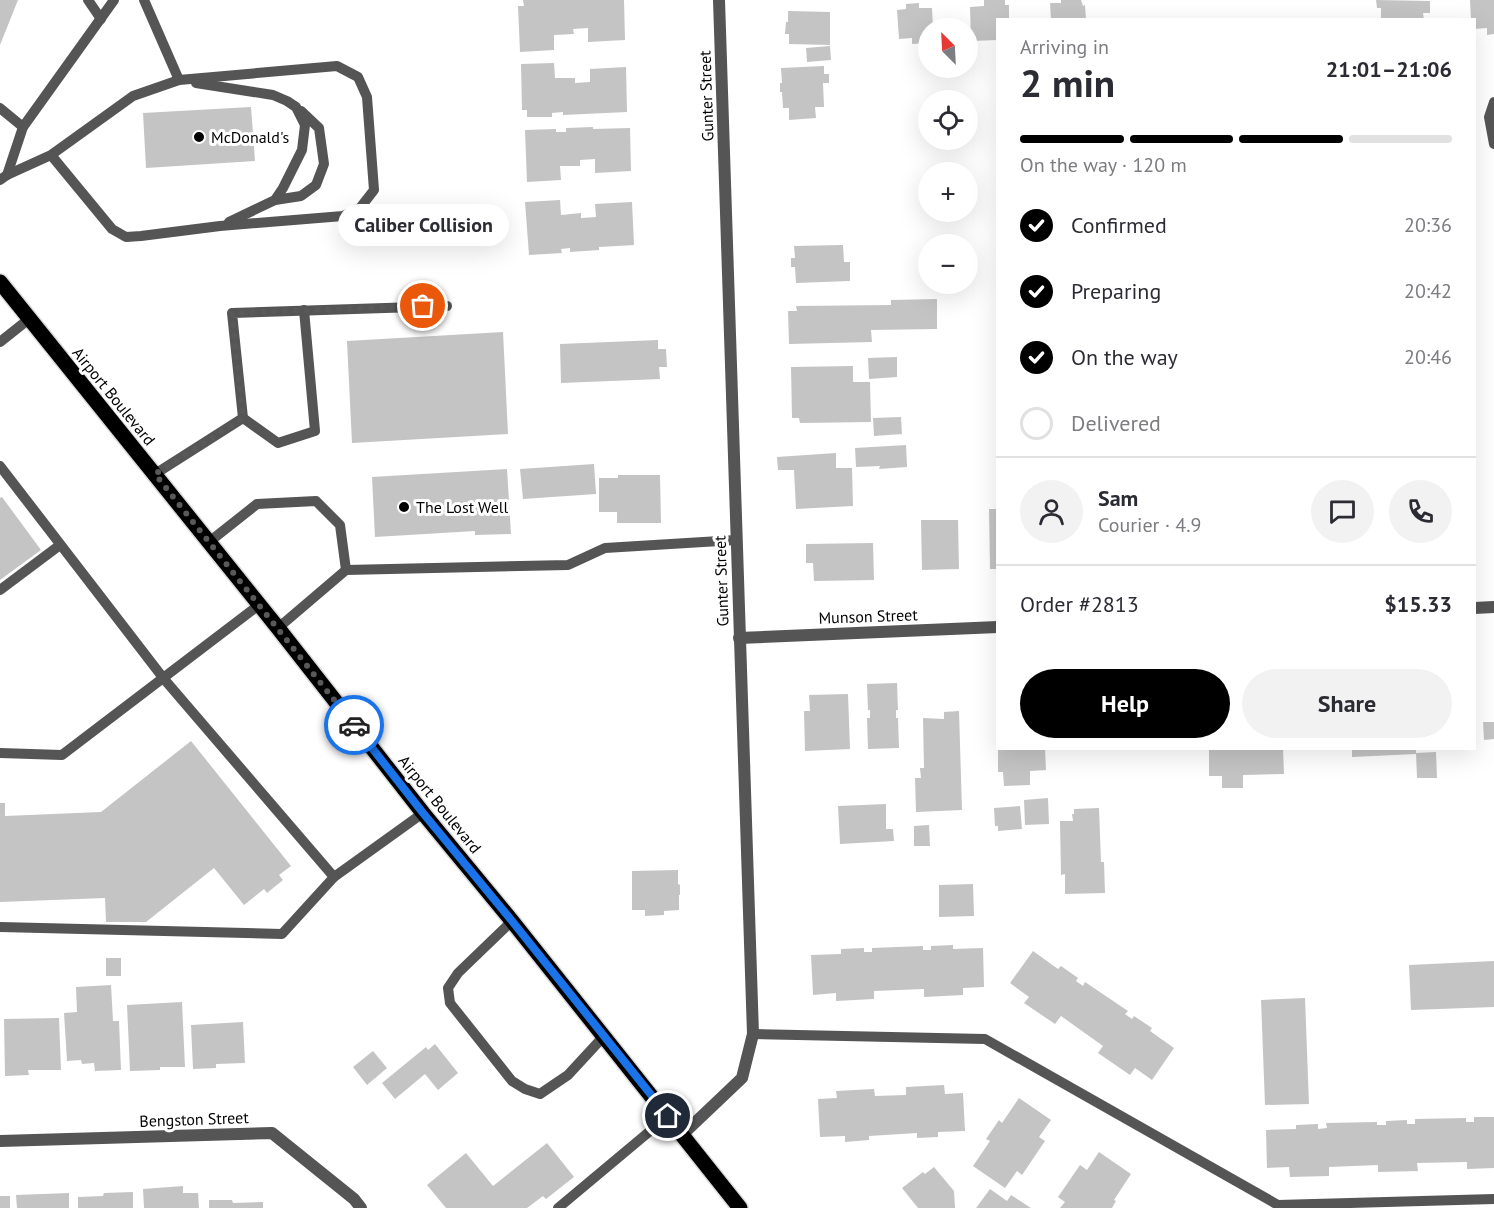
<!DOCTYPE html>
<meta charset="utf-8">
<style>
body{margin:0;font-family:"PT Sans",sans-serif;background:#f2f2f3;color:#2b2b33;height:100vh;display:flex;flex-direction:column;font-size:22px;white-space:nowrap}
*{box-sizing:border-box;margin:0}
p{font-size:20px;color:#7c7c81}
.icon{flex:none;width:33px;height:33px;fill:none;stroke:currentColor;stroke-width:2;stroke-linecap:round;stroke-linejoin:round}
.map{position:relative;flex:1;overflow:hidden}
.side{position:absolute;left:996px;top:18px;width:480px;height:732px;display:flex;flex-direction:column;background:#fff;border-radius:0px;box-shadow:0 6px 24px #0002}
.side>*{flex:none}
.needle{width:39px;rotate:336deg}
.fabs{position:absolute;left:918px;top:18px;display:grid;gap:12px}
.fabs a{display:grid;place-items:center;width:60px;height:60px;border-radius:50%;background:#fff;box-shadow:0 6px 24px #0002;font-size:30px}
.pin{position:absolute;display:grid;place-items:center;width:51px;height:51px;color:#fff;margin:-26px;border:3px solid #fff;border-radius:50%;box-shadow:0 2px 6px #0007}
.courier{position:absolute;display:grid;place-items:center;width:60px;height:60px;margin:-30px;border:4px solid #1a73e8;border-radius:50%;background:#fff;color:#222;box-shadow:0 2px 8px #0007}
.bubble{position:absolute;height:42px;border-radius:21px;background:#fff;box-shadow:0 6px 24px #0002;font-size:20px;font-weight:800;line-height:42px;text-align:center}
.headline em{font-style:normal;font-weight:800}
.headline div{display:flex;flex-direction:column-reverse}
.headline{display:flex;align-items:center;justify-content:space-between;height:102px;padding:0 24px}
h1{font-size:39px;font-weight:800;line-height:45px}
.bar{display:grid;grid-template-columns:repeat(4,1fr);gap:9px 6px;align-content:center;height:72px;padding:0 24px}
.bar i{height:8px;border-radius:4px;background:#e1e1e2}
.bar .active{background:#000}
.bar p{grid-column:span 4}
.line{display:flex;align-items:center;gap:15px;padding:0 24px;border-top:2px solid #e1e1e2}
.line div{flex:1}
.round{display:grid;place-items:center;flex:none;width:63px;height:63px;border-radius:32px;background:#f2f2f3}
ol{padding:0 24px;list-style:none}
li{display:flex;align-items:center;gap:18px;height:66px}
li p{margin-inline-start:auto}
li .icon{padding:6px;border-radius:50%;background:#000;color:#fff;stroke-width:4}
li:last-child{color:#7c7c81}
li i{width:33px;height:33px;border:3px solid #e1e1e2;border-radius:50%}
.button{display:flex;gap:12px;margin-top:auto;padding:12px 24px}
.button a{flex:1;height:69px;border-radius:36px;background:#000;color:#fff;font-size:24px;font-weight:800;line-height:69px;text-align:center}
.button a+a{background:#f2f2f3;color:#2b2b33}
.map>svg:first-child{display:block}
</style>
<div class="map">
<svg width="1494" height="1208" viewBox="0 0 1494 1208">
<rect width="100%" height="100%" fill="#fff"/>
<g fill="#c4c4c4">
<path d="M 0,0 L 18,0 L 0,45 Z"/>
<path d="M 523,0 L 624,0 L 625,40 L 588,42 L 588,28 L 573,29 L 574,34 L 554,35 L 554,50 L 520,52 L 518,6 L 524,6 Z"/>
<path d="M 984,0 L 1005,0 L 1005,5 L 1009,5 L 1009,20 L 998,20 L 998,40 L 971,41 L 970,7 L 984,6 Z"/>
<path d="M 1061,0 L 1081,0 L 1083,6 L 1085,5 L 1086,20 L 1051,20 L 1050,3 L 1061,3 Z"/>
<path d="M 1376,0 L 1430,1 L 1430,13 L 1423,13 L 1424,20 L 1381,20 L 1381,8 L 1377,8 Z"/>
<path d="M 1470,0 L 1494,0 L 1494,34 L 1487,35 L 1487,28 L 1474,29 L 1474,20 L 1471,20 Z"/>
<path d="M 919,3 L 919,8 L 932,8 L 933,28 L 928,28 L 928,43 L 912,44 L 912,38 L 899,39 L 897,10 L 906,9 L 906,4 Z"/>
<path d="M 788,11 L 830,12 L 830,45 L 789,44 L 789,34 L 785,34 L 786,22 L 788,22 Z"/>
<path d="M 830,46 L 831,60 L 807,62 L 806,48 Z"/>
<path d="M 554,63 L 555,78 L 575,78 L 575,83 L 590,82 L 590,69 L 626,67 L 627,112 L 563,115 L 563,112 L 552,113 L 552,117 L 527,117 L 527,110 L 522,110 L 521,64 Z"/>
<path d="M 824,66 L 824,74 L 829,74 L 829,83 L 823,83 L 824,107 L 815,107 L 816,118 L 789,120 L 789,108 L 783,108 L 782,92 L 780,92 L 780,83 L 782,83 L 781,68 Z"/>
<path d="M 251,107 L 255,161 L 146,168 L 143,113 Z"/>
<path d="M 593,127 L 593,129 L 630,128 L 631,171 L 595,173 L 595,159 L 580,160 L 580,166 L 560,166 L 561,180 L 527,182 L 525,130 L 556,129 L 556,132 L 566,132 L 566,128 Z"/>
<path d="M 560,200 L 561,215 L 581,213 L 581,218 L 596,217 L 595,204 L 632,202 L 634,245 L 599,247 L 599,250 L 570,252 L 570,248 L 561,249 L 562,253 L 529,255 L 525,202 Z"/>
<path d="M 843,245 L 844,262 L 850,262 L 850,281 L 796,283 L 795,267 L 791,267 L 791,258 L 795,258 L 794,246 Z"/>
<path d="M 937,299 L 937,329 L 871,330 L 872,342 L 789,344 L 788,311 L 797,311 L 796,306 L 891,305 L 891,300 Z"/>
<path d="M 503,332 L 508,434 L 352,443 L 347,341 Z"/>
<path d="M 658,340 L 658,349 L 666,349 L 667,367 L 659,367 L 660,379 L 561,383 L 560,344 Z"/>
<path d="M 897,357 L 897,377 L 869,379 L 868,358 Z"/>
<path d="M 853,366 L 853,382 L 870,382 L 871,422 L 800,423 L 799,418 L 792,418 L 791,367 Z"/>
<path d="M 901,417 L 902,434 L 874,436 L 873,418 Z"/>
<path d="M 906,445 L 907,467 L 879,469 L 880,466 L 856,467 L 855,448 Z"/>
<path d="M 836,453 L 836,468 L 852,468 L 853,506 L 796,509 L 794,470 L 778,470 L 777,457 Z"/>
<path d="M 594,464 L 596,494 L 523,499 L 520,469 Z"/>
<path d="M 507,469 L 511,534 L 475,535 L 475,531 L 375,537 L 372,477 Z"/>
<path d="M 618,475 L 660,475 L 661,523 L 617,523 L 617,512 L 599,512 L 599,478 L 618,478 Z"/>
<path d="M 2,497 L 41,550 L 0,580 L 0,498 Z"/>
<path d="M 989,509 L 998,509 L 998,569 L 990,569 Z"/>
<path d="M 921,520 L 958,520 L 959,569 L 922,570 Z"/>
<path d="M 873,543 L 874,580 L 814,581 L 813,563 L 806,563 L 806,544 Z"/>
<path d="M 897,683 L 898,710 L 896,710 L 896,718 L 898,718 L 899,748 L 868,749 L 867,718 L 870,718 L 870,710 L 868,710 L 867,684 Z"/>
<path d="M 848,694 L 850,749 L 805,751 L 804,711 L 810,711 L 809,695 Z"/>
<path d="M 959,711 L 962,810 L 916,812 L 915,778 L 921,778 L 920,768 L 924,768 L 923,718 L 944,719 L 944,712 Z"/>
<path d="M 1483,722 L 1494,722 L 1494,739 L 1484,740 Z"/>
<path d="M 191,741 L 291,866 L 279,875 L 283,880 L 267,893 L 264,889 L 244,905 L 214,868 L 146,922 L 106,922 L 105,898 L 0,902 L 0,803 L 5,803 L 5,816 L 101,812 Z"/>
<path d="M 998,748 L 1045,748 L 1046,770 L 1030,771 L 1030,785 L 1004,786 L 1003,772 L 998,772 Z"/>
<path d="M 1209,748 L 1283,748 L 1284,774 L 1243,775 L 1243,788 L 1222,788 L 1222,776 L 1209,776 Z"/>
<path d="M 1352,748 L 1416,748 L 1416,754 L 1352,757 Z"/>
<path d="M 1436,752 L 1437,778 L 1417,778 L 1416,753 Z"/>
<path d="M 1048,798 L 1049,824 L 1025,825 L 1024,800 Z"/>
<path d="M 886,804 L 886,829 L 893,829 L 894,841 L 840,844 L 838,806 Z"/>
<path d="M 1020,806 L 1022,829 L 998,831 L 998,826 L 995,826 L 994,808 Z"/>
<path d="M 1099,808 L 1101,862 L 1104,862 L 1105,893 L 1065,894 L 1065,874 L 1061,875 L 1060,821 L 1073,821 L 1072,814 L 1074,814 L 1074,809 Z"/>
<path d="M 929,825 L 930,846 L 914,846 L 914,826 Z"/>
<path d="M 678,870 L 678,884 L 680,885 L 680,895 L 679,895 L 679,910 L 664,911 L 664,915 L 645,916 L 645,910 L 632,910 L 632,871 Z"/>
<path d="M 973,884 L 974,916 L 939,917 L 939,885 Z"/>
<path d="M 953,945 L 953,949 L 983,948 L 984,987 L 963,988 L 963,995 L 924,997 L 924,989 L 874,991 L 874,999 L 836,1001 L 836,993 L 813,995 L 811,955 L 841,954 L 841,949 L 864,948 L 864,952 L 872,952 L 872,948 L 923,946 L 923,950 L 931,950 L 931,946 Z"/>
<path d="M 1033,951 L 1058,969 L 1061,966 L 1078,978 L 1076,981 L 1083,986 L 1085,982 L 1128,1011 L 1125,1014 L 1132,1019 L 1134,1016 L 1152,1028 L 1150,1031 L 1174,1048 L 1152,1080 L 1135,1068 L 1130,1075 L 1098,1053 L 1103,1046 L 1061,1016 L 1055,1024 L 1024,1003 L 1029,997 L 1010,983 Z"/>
<rect x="106" y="958" width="15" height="18"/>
<path d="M 1494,961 L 1494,1007 L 1411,1010 L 1409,965 Z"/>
<path d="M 111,985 L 113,1021 L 119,1021 L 121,1070 L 95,1071 L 94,1063 L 82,1064 L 81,1060 L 67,1061 L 64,1013 L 77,1012 L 76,987 Z"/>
<path d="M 1305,998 L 1309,1104 L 1265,1105 L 1261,1000 Z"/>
<path d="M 182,1002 L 185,1067 L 160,1067 L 160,1070 L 130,1071 L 127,1005 Z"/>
<path d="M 59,1018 L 61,1070 L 28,1070 L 29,1075 L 5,1076 L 4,1019 Z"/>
<path d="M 243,1022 L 245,1063 L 216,1064 L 216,1068 L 193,1069 L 191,1025 Z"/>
<path d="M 435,1044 L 458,1073 L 438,1090 L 425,1074 L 395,1099 L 382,1083 L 426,1047 L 428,1050 Z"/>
<path d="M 373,1051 L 387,1068 L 367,1085 L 353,1067 Z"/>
<path d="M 944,1085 L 945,1094 L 963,1093 L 965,1131 L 938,1132 L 938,1137 L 917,1138 L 917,1133 L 869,1136 L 869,1140 L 845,1142 L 845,1136 L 820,1137 L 818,1099 L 837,1098 L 836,1091 L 874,1089 L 875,1096 L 906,1095 L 906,1087 Z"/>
<path d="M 1019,1098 L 1051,1120 L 1039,1137 L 1045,1141 L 1022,1175 L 1017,1171 L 1005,1188 L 973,1166 L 990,1141 L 986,1139 L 999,1120 L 1002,1123 Z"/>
<path d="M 1474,1117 L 1494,1117 L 1494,1168 L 1467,1169 L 1467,1162 L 1417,1163 L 1418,1171 L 1378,1172 L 1378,1165 L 1329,1167 L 1329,1176 L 1290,1177 L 1289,1167 L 1267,1168 L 1266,1130 L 1296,1129 L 1296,1125 L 1318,1124 L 1318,1129 L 1327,1128 L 1326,1123 L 1377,1122 L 1377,1125 L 1386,1125 L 1386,1121 L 1407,1120 L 1407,1124 L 1415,1124 L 1415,1119 L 1466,1118 L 1466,1122 L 1474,1122 Z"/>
<path d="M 547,1143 L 574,1177 L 546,1199 L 543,1196 L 527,1208 L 446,1208 L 427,1185 L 466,1153 L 493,1186 Z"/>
<path d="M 1099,1152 L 1131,1174 L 1114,1200 L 1116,1201 L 1112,1208 L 1060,1208 L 1065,1202 L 1058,1197 L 1080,1165 L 1087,1170 Z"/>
<path d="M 934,1167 L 954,1191 L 955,1208 L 918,1208 L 902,1188 L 923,1172 L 925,1174 Z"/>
<path d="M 183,1186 L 183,1193 L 198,1193 L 199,1208 L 144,1208 L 143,1189 Z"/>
<path d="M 990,1189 L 1007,1201 L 1011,1195 L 1031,1208 L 976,1208 Z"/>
<path d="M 133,1192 L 133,1208 L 78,1208 L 78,1197 L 103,1196 L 104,1193 Z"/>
<path d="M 69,1193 L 69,1208 L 17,1208 L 16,1195 Z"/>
<rect x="0" y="1196" width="10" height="12"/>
<path d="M 209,1200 L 232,1200 L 233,1203 L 263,1202 L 263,1208 L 209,1208 Z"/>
</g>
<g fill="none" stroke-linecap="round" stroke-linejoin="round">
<g stroke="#dbdbdb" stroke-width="18">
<path id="primary" d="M 0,282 L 278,628 L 423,813 L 512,921 L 740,1208"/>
</g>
<g stroke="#555" stroke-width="10">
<path d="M 88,0 L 101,19"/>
<path d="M 144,0 L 179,80"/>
<path d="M 196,83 L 273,95 L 287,101 L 296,107 L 305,125 L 302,150 L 283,188 L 275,200 L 229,222"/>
<path d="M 1494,102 L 1489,117 L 1494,144"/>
<path d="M 0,108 L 23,127"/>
<path d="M 7,175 L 23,127 L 114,0"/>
<path d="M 0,180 L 7,175 L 51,155 L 133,96 L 179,80 L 337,66 L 358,77 L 367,97 L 374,190 L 360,208 L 343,216 L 220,226 L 141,236 L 126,237 L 112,229 L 51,155"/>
<path d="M 275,200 L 301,196 L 316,185 L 324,164 L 319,128 L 301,111"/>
<path d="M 0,342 L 29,319"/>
<path d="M 243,418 L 278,443 L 315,431 L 304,310"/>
<path d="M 0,466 L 164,679 L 334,877 L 423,813"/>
<path d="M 155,474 L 243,418 L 232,313 L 447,306"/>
<path d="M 209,542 L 257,504 L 316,501 L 340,525 L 346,570"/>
<path d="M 0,590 L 60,545"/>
<path d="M 278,628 L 346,570 L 568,565 L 605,548 L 736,540"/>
<path d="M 0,753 L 62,755 L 259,605"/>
<path d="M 512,921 L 458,973 L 448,988 L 450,1003 L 512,1081 L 525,1089 L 540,1094 L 568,1075 L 604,1036"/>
<path d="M 0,927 L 282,934 L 334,877"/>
<path d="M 753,1034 L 985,1039 L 1278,1205 L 1494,1199"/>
<path d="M 558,1208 L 668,1116"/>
</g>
<g stroke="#555" stroke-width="12">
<path d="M 1474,608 L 1494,607"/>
<path d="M 739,638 L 998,627"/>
<path d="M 682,1135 L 742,1078 L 753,1034 L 719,0"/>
<path d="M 0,1141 L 272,1133 L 354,1199 L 361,1208"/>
</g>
<use href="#primary" stroke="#000" stroke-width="15"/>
</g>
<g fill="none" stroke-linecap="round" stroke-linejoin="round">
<path stroke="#595959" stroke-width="6" stroke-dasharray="0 10.8" d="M 354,725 L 155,474 L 243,418 L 232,313 L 423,306"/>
<path stroke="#1a73e8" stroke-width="8" d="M 354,725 L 423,813 L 512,921 L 668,1116"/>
</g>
<g fill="#000" stroke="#fff" stroke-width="2">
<circle cx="199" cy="137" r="6"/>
<circle cx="404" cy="507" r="6"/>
</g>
<g text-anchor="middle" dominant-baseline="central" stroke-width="6" stroke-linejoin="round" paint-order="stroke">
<g font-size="16" fill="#000" stroke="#fff">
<text transform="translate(706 96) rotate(-92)">Gunter Street</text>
<text transform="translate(114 396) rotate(51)">Airport Boulevard</text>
<text transform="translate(721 581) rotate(-92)">Gunter Street</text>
<text transform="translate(868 616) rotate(-2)">Munson Street</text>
<text transform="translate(440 804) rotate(51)">Airport Boulevard</text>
<text transform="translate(194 1119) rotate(-2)">Bengston Street</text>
</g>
<g font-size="16" fill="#000" stroke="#fff" text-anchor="start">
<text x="211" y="137">McDonald's</text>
<text x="416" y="507">The Lost Well</text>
</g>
</g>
</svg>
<div class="fabs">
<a><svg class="needle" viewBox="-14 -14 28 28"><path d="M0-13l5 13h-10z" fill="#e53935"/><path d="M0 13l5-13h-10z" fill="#7c7c81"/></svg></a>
<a><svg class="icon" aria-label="locate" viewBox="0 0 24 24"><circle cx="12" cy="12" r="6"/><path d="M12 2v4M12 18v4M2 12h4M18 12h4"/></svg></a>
<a>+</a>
<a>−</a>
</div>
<div class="pin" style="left:423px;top:306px;background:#ea580c"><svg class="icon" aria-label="bag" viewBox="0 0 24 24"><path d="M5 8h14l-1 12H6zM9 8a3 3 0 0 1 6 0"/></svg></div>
<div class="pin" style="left:668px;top:1116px;background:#1f2937"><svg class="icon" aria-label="home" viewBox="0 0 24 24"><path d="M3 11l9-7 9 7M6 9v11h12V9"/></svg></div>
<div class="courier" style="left:354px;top:725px"><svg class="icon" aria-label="car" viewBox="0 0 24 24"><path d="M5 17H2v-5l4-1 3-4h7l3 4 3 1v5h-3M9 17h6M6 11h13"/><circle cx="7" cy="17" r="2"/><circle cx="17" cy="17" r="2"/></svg></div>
<div class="bubble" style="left:338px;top:204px;width:171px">Caliber Collision</div>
<section class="side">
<div class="headline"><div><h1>2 min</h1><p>Arriving in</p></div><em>21:01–21:06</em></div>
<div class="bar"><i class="active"></i><i class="active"></i><i class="active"></i><i></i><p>On the way · 120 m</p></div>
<ol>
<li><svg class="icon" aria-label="check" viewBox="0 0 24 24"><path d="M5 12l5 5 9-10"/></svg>Confirmed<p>20:36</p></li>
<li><svg class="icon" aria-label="check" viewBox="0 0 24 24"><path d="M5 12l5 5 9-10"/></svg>Preparing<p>20:42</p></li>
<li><svg class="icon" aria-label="check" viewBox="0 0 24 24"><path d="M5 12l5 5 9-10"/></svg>On the way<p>20:46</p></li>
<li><i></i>Delivered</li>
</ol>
<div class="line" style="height:108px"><a class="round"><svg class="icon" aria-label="person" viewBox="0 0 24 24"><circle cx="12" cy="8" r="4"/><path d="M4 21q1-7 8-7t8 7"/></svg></a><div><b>Sam</b><p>Courier · 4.9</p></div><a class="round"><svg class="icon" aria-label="chat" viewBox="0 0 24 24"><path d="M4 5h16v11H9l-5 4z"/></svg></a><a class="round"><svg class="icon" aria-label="phone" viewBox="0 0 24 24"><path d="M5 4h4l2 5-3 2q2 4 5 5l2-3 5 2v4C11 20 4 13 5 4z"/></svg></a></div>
<div class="line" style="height:78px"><div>Order #2813</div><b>$15.33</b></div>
<div class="button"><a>Help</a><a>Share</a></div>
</section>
</div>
